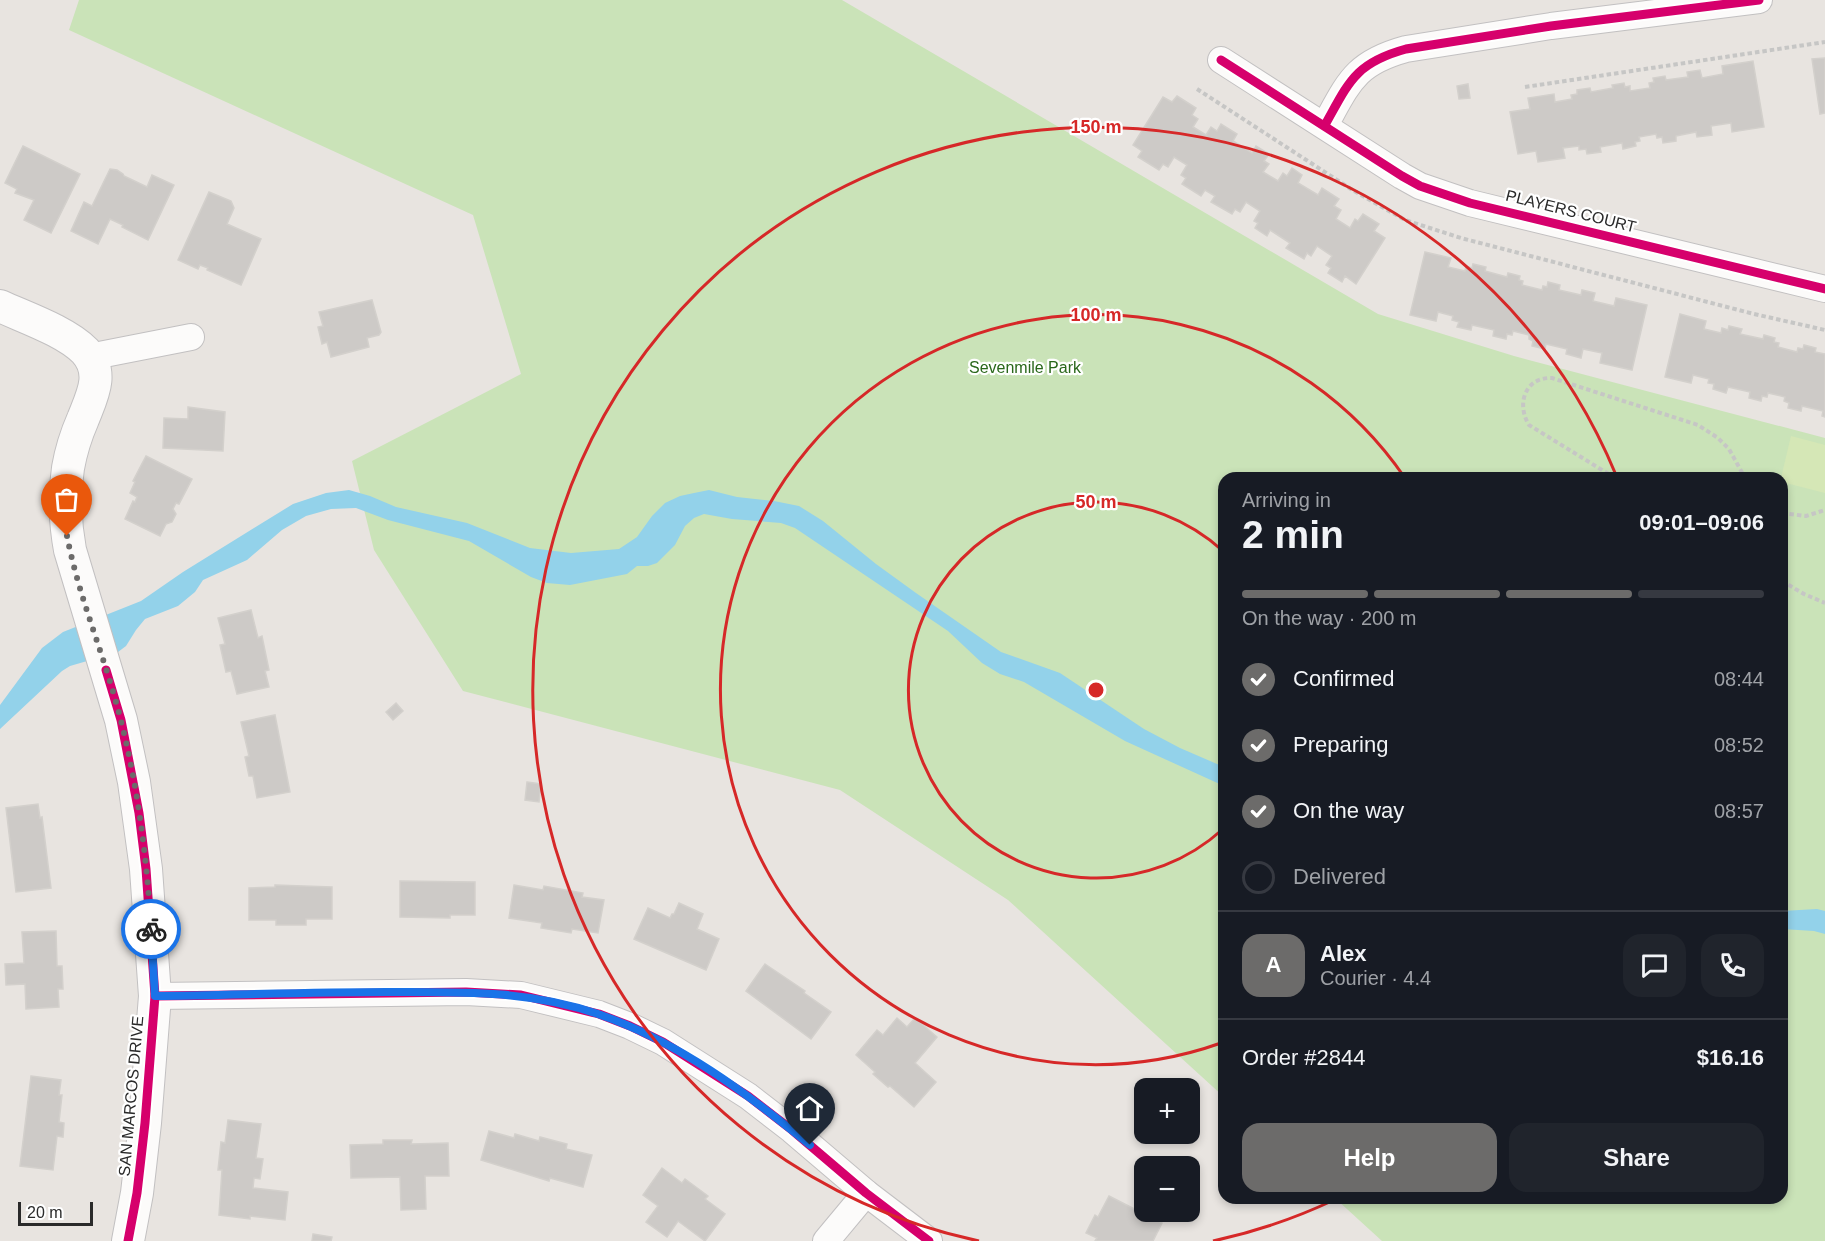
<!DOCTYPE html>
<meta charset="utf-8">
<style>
body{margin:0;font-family:Arial,sans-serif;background:#20242c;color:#f1f3f6;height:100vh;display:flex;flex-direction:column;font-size:22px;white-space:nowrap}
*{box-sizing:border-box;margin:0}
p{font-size:20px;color:#9ea1a6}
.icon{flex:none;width:33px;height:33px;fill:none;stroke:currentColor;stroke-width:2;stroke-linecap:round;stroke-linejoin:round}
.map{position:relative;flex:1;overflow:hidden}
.details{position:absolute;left:1218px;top:472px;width:570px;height:732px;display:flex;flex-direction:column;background:#171b24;border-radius:18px;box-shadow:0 3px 9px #0003}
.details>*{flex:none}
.tools{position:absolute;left:1134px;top:1078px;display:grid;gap:12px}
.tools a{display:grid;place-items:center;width:66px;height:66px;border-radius:12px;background:#171b24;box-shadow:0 3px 9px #0003;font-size:30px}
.scale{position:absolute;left:18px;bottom:15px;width:75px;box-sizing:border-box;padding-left:6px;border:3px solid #2a2a2a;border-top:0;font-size:16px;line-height:21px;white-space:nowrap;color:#2a2a2a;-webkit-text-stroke:4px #fff;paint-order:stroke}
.pin{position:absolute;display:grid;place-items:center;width:51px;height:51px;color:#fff;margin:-62px -26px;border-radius:50% 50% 50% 0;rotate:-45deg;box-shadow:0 0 6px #0007}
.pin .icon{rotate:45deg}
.courier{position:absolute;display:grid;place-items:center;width:60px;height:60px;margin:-30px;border:4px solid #1a73e8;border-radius:50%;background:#fff;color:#222;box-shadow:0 2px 8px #0007}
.head em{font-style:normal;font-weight:700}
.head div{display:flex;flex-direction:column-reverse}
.head{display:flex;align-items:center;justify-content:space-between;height:102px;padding:0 24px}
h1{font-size:39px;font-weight:700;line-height:45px}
.bar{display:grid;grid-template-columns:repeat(4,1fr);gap:9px 6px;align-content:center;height:72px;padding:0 24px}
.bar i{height:8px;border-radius:4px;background:#363941}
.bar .on{background:#6c6b6a}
.bar p{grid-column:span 4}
.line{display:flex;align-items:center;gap:15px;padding:0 24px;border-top:2px solid #363941}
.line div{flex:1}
.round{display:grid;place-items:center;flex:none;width:63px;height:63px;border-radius:18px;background:#20242c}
ol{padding:0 24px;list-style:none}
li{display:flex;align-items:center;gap:18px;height:66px}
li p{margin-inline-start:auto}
li .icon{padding:6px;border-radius:50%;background:#6c6b6a;color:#fff;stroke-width:4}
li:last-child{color:#9ea1a6}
li i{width:33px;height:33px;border:3px solid #363941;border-radius:50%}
.button{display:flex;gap:12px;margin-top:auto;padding:12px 24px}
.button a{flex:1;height:69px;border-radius:18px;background:#6c6b6a;color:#fff;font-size:24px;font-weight:700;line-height:69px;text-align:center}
.button a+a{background:#20242c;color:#f1f3f6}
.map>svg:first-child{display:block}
</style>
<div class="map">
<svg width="1825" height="1241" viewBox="0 0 1825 1241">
<rect width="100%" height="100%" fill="#e8e4e0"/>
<path fill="#cae3b8" d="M 79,0 L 842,0 L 1378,314 L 1514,356 L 1825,438 L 1825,1241 L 1382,1241 L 1336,1199 L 1782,1198 L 1782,478 L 1224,478 L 1224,1097 L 1008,900 L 840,790 L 463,691 L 374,550 L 352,461 L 521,374 L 473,215 L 69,30 Z"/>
<path fill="#d5e7b6" d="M 1791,436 L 1825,445 L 1825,493 L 1782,482 L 1781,478 Z"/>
<g fill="#93d2ea">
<path d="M 349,490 L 370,496 L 396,507 L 467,523 L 530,548 L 571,553 L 619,549 L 637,537 L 652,516 L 665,503 L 680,496 L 694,493 L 709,490 L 737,497 L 774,501 L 799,506 L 823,521 L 876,564 L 916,593 L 1001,652 L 1060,673 L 1144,729 L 1180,748 L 1224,767 L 1224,786 L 1125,741 L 1024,682 L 1000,674 L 982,663 L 948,631 L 795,528 L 781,523 L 732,519 L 704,514 L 694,518 L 685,526 L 675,545 L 657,563 L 648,566 L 637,566 L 627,574 L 570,585 L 547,583 L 531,577 L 469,541 L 388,520 L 356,508 L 331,509 L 306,516 L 282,530 L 247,560 L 203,580 L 195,592 L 178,606 L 145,619 L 136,630 L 126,646 L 118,652 L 70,666 L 62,671 L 0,729 L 0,705 L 42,648 L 63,632 L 141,601 L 183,572 L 293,504 L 326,493 Z"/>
<path d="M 1817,909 L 1825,911 L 1825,934 L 1814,931 L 1782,929 L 1782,911 Z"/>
</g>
<g fill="#cdcac7" stroke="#d3d0cc" stroke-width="1.5">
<path d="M 1825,58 L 1825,113 L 1820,114 L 1812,59 Z"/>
<path d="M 1753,61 L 1764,127 L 1732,132 L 1731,123 L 1711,126 L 1712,135 L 1697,137 L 1696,132 L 1676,136 L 1676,141 L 1663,143 L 1662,137 L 1657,138 L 1656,134 L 1639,137 L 1640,141 L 1635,142 L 1636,146 L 1623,149 L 1622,143 L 1600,147 L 1601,152 L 1587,154 L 1586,149 L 1579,150 L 1579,146 L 1563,148 L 1565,158 L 1538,162 L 1536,151 L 1518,154 L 1510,112 L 1530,109 L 1528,98 L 1554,94 L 1555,102 L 1572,99 L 1571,95 L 1577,94 L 1577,90 L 1590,88 L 1591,92 L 1613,88 L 1612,85 L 1624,83 L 1625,87 L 1630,86 L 1630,91 L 1650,88 L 1649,83 L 1654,82 L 1653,78 L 1665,76 L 1666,80 L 1688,77 L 1687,72 L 1700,70 L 1702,78 L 1723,74 L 1722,66 Z"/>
<path d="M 1468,84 L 1470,98 L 1459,99 L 1457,86 Z"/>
<path d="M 1177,96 L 1196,108 L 1192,115 L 1198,119 L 1193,127 L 1206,135 L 1211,127 L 1217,131 L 1221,124 L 1237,134 L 1233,141 L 1252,153 L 1256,146 L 1269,154 L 1264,161 L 1269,164 L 1263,172 L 1278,181 L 1283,173 L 1287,176 L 1292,168 L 1302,175 L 1298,183 L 1318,195 L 1322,188 L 1339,199 L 1334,206 L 1341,210 L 1336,219 L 1350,228 L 1355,219 L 1358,221 L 1363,214 L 1379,224 L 1374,231 L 1385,238 L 1356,284 L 1345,276 L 1342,282 L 1328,273 L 1331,268 L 1326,265 L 1332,256 L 1317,246 L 1311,256 L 1307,253 L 1304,259 L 1286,248 L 1290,243 L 1270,230 L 1267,236 L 1255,228 L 1258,223 L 1254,221 L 1260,211 L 1246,202 L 1240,212 L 1235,209 L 1232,214 L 1211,202 L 1215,196 L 1205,190 L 1201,196 L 1182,184 L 1186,178 L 1181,175 L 1187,165 L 1174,157 L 1168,167 L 1163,164 L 1159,170 L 1138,157 L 1142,151 L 1133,145 L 1163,97 L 1172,102 Z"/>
<path d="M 23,146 L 80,174 L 51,233 L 24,220 L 34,200 L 15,193 L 17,189 L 5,183 Z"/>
<path d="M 110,169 L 117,170 L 123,174 L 124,176 L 147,187 L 152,175 L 174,185 L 148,240 L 122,227 L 123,225 L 110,219 L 98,244 L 71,231 L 84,202 L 92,206 Z"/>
<path d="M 209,192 L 231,201 L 234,208 L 227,224 L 261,239 L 241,285 L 207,270 L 208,268 L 200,265 L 198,269 L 178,260 Z"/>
<path d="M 1425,252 L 1451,258 L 1448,267 L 1465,271 L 1466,266 L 1472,268 L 1473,264 L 1486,267 L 1485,271 L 1507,277 L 1508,273 L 1520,276 L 1519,280 L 1523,281 L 1522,285 L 1542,290 L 1543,286 L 1547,287 L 1548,282 L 1560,285 L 1559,290 L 1581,295 L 1582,290 L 1595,293 L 1593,301 L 1614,306 L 1616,298 L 1647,305 L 1632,370 L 1600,363 L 1602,353 L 1583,349 L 1581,358 L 1566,354 L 1567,349 L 1546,344 L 1545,349 L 1532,346 L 1533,341 L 1529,339 L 1529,335 L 1513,331 L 1512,335 L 1507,334 L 1506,339 L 1493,336 L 1494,330 L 1472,325 L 1471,330 L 1457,327 L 1459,322 L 1452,320 L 1453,316 L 1438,312 L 1436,321 L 1410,315 Z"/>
<path d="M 372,300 L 381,332 L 379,335 L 367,338 L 369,347 L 331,357 L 327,342 L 322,344 L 318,327 L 323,326 L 319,312 Z"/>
<path d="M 1680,314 L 1706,321 L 1704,329 L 1721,333 L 1722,328 L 1728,330 L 1729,326 L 1742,329 L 1740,334 L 1763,339 L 1764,335 L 1775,338 L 1774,342 L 1779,343 L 1778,347 L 1797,352 L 1798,348 L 1803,349 L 1804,345 L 1816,348 L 1815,352 L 1825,354 L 1825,417 L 1822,416 L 1823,411 L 1802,406 L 1801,411 L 1788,408 L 1789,403 L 1784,401 L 1785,397 L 1768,393 L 1767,397 L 1762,396 L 1761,401 L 1749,398 L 1750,392 L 1728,387 L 1726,393 L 1713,389 L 1714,384 L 1708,383 L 1709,379 L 1693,375 L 1691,383 L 1665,377 Z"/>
<path d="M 188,407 L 225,412 L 223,451 L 163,448 L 164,418 L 188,419 Z"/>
<path d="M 146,456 L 192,479 L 179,504 L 176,503 L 173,509 L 176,514 L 172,522 L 166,524 L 160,536 L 125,519 L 133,501 L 135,502 L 137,497 L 130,493 L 135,482 L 133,481 Z"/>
<path d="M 251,610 L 258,638 L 262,636 L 269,670 L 265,671 L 269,687 L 237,694 L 231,671 L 226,672 L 220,645 L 225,644 L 218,618 Z"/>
<path d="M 396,703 L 403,711 L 393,720 L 386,712 Z"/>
<path d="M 275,715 L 290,792 L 257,798 L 253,776 L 249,776 L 245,757 L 249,756 L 241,722 Z"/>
<path d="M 527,782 L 541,784 L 539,802 L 525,800 Z"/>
<path d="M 38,804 L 40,818 L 42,817 L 51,888 L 16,892 L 6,808 Z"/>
<path d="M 400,881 L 475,882 L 475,915 L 450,915 L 450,918 L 400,917 Z"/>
<path d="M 275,885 L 332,887 L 332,919 L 306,919 L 306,925 L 276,925 L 276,920 L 249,920 L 249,888 L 275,887 Z"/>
<path d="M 514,885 L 543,890 L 544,886 L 583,893 L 582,897 L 604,900 L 598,933 L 572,929 L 571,933 L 541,928 L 542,923 L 509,918 Z"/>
<path d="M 679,903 L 703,914 L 697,929 L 719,939 L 706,970 L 634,939 L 648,908 L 670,918 L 672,914 L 674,914 Z"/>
<path d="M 56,931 L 57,966 L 62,966 L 63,989 L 58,989 L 59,1007 L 26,1009 L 25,984 L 6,985 L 5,964 L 24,963 L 22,932 Z"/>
<path d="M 765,964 L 805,991 L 804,993 L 831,1012 L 811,1039 L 746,991 Z"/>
<path d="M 897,1018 L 907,1027 L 915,1018 L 937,1037 L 915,1063 L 936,1082 L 914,1107 L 890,1086 L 888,1087 L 873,1074 L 875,1072 L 856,1055 L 877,1030 L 883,1035 Z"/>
<path d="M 31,1076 L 61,1080 L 59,1095 L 62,1095 L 59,1122 L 64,1123 L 63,1137 L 57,1136 L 53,1170 L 20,1166 Z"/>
<path d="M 228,1120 L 261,1124 L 256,1158 L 263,1159 L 260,1179 L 254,1178 L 253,1188 L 288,1192 L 285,1220 L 250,1216 L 250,1219 L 219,1215 L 222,1170 L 218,1170 L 221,1142 L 225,1143 Z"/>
<path d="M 489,1131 L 514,1138 L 515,1134 L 539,1141 L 540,1137 L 567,1144 L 566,1149 L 592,1155 L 583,1187 L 550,1178 L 549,1181 L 481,1160 Z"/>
<path d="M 383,1140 L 412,1140 L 411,1144 L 448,1143 L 449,1176 L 425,1176 L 426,1209 L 401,1210 L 400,1177 L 351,1178 L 350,1145 L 383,1144 Z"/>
<path d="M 662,1168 L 682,1183 L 685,1179 L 708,1196 L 705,1199 L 725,1214 L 705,1241 L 678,1221 L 667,1237 L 646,1222 L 658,1206 L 643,1195 Z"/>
<path d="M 1109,1196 L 1162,1223 L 1153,1241 L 1095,1241 L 1097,1238 L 1086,1233 L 1095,1215 L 1098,1217 Z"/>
<path d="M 313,1234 L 332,1237 L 331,1241 L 312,1241 Z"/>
</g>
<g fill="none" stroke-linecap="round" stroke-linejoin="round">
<g stroke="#c2c0c1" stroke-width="28">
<g id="minor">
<path d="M 1221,60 L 1402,176 L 1420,186 L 1470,203 L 1825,289"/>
<path d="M 1325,125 C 1349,82 1355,63 1406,49 L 1551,26 L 1759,0"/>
<path d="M 89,357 L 191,337"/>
<path d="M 155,996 L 466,992 L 521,995 L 599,1014 L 630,1026 L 663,1042 L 748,1096 L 792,1130 L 866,1193 L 929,1241"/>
<path d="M 826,1241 L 866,1193"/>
</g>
</g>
<g stroke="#c2c0c1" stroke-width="34">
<path id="tertiary" d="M 0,306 C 26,318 65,331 85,351 C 105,373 92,396 83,419 C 76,435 71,451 68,468 C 64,495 65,523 70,550 L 121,720 L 134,782 L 146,869 L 155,996 L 145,1123 L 137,1193 L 128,1241"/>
</g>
<g stroke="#c6c6c5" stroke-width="4" stroke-dasharray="4.5 3" stroke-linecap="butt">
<path d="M 1525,87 L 1825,42"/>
<path d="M 1197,89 L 1354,191 L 1405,220 L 1461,238 L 1754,314 L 1825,330"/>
<path d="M 1615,478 L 1529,425 C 1516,404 1525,377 1552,378 L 1698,425 L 1718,438 L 1729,449 L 1745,478"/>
<path d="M 1782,513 L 1806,516 L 1825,510"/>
<path d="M 1782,581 L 1804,594 L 1825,603"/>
</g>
<use href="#minor" stroke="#fcfbfa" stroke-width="26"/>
<use href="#tertiary" stroke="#fcfbfa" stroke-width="32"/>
<g stroke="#fff" stroke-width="13">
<g id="cycleway">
<path d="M 1221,60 L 1402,176 L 1420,186 L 1470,203 L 1825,289"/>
<path d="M 1325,125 C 1349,82 1355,63 1406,49 L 1551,26 L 1759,0"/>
<path d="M 106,670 L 121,720 L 139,813 L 146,869 L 155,996 L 145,1123 L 137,1193 L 128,1241"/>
<path d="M 155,996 L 466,992 L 521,995 L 599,1014 L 630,1026 L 663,1042 L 748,1096 L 792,1130 L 866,1193 L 929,1241"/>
</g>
</g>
<use href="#cycleway" stroke="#d6006c" stroke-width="9"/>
</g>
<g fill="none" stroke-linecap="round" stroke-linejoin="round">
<path stroke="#6c6b6a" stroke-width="6" stroke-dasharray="0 10.8" d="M 67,536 C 79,599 106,659 121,721 C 138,788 147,859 151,929"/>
<path stroke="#1a73e8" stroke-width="8" d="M 151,929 L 155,996 C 232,995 309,992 387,992 C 459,992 530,990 598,1014 C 677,1041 747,1093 810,1145"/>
</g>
<g fill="none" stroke="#d62828" stroke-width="3">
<path d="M1223 829A188 188 0 1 1 1223 551"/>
<path d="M1221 1043A375 375 0 1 1 1405 478"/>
<path d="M1334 1200A563 563 0 0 1 1213 1241M979 1241A563 563 0 1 1 1616 475"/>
</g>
<g text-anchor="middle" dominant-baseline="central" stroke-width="4.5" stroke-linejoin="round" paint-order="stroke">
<g font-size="16" fill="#2a2a2a" stroke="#fff">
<text transform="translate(1571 211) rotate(14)">PLAYERS COURT</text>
<text transform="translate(131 1096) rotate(-85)">SAN MARCOS DRIVE</text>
</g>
<g font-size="16" fill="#29671a" stroke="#fff">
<text x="1025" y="367">Sevenmile Park</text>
</g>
</g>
<circle cx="1096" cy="690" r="9" fill="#d62828" stroke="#fff" stroke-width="3"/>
<g font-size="18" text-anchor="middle" font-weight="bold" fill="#d62828" stroke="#fff" stroke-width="4.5" stroke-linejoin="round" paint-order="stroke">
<text x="1096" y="133">150 m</text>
<text x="1096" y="321">100 m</text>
<text x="1096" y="508">50 m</text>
</g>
</svg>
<div class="tools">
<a>+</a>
<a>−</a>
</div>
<div class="scale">20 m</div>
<div class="pin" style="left:67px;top:536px;background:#ea580c"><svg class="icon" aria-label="bag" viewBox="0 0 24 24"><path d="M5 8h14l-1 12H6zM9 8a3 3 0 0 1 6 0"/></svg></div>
<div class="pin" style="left:810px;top:1145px;background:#1f2937"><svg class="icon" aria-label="home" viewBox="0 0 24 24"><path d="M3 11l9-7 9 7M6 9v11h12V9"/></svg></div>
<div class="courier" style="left:151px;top:929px"><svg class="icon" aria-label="bike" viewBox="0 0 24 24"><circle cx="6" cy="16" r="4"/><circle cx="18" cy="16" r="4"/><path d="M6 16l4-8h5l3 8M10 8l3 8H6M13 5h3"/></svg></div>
<section class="details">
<div class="head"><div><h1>2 min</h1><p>Arriving in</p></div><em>09:01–09:06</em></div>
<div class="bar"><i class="on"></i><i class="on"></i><i class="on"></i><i></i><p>On the way · 200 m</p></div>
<ol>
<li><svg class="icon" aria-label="check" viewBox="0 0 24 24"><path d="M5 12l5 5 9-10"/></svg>Confirmed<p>08:44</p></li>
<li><svg class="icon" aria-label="check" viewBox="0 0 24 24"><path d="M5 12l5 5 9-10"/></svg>Preparing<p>08:52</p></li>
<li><svg class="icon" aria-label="check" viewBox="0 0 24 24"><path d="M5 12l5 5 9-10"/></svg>On the way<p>08:57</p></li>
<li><i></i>Delivered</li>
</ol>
<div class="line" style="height:108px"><b class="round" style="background:#6c6b6a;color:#fff">A</b><div><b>Alex</b><p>Courier · 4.4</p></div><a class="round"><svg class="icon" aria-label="chat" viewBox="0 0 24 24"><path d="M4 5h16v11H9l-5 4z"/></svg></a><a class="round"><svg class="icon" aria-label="phone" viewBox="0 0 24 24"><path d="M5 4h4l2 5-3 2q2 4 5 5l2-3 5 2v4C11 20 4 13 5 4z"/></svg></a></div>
<div class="line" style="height:78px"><div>Order #2844</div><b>$16.16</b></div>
<div class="button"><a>Help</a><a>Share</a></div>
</section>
</div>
